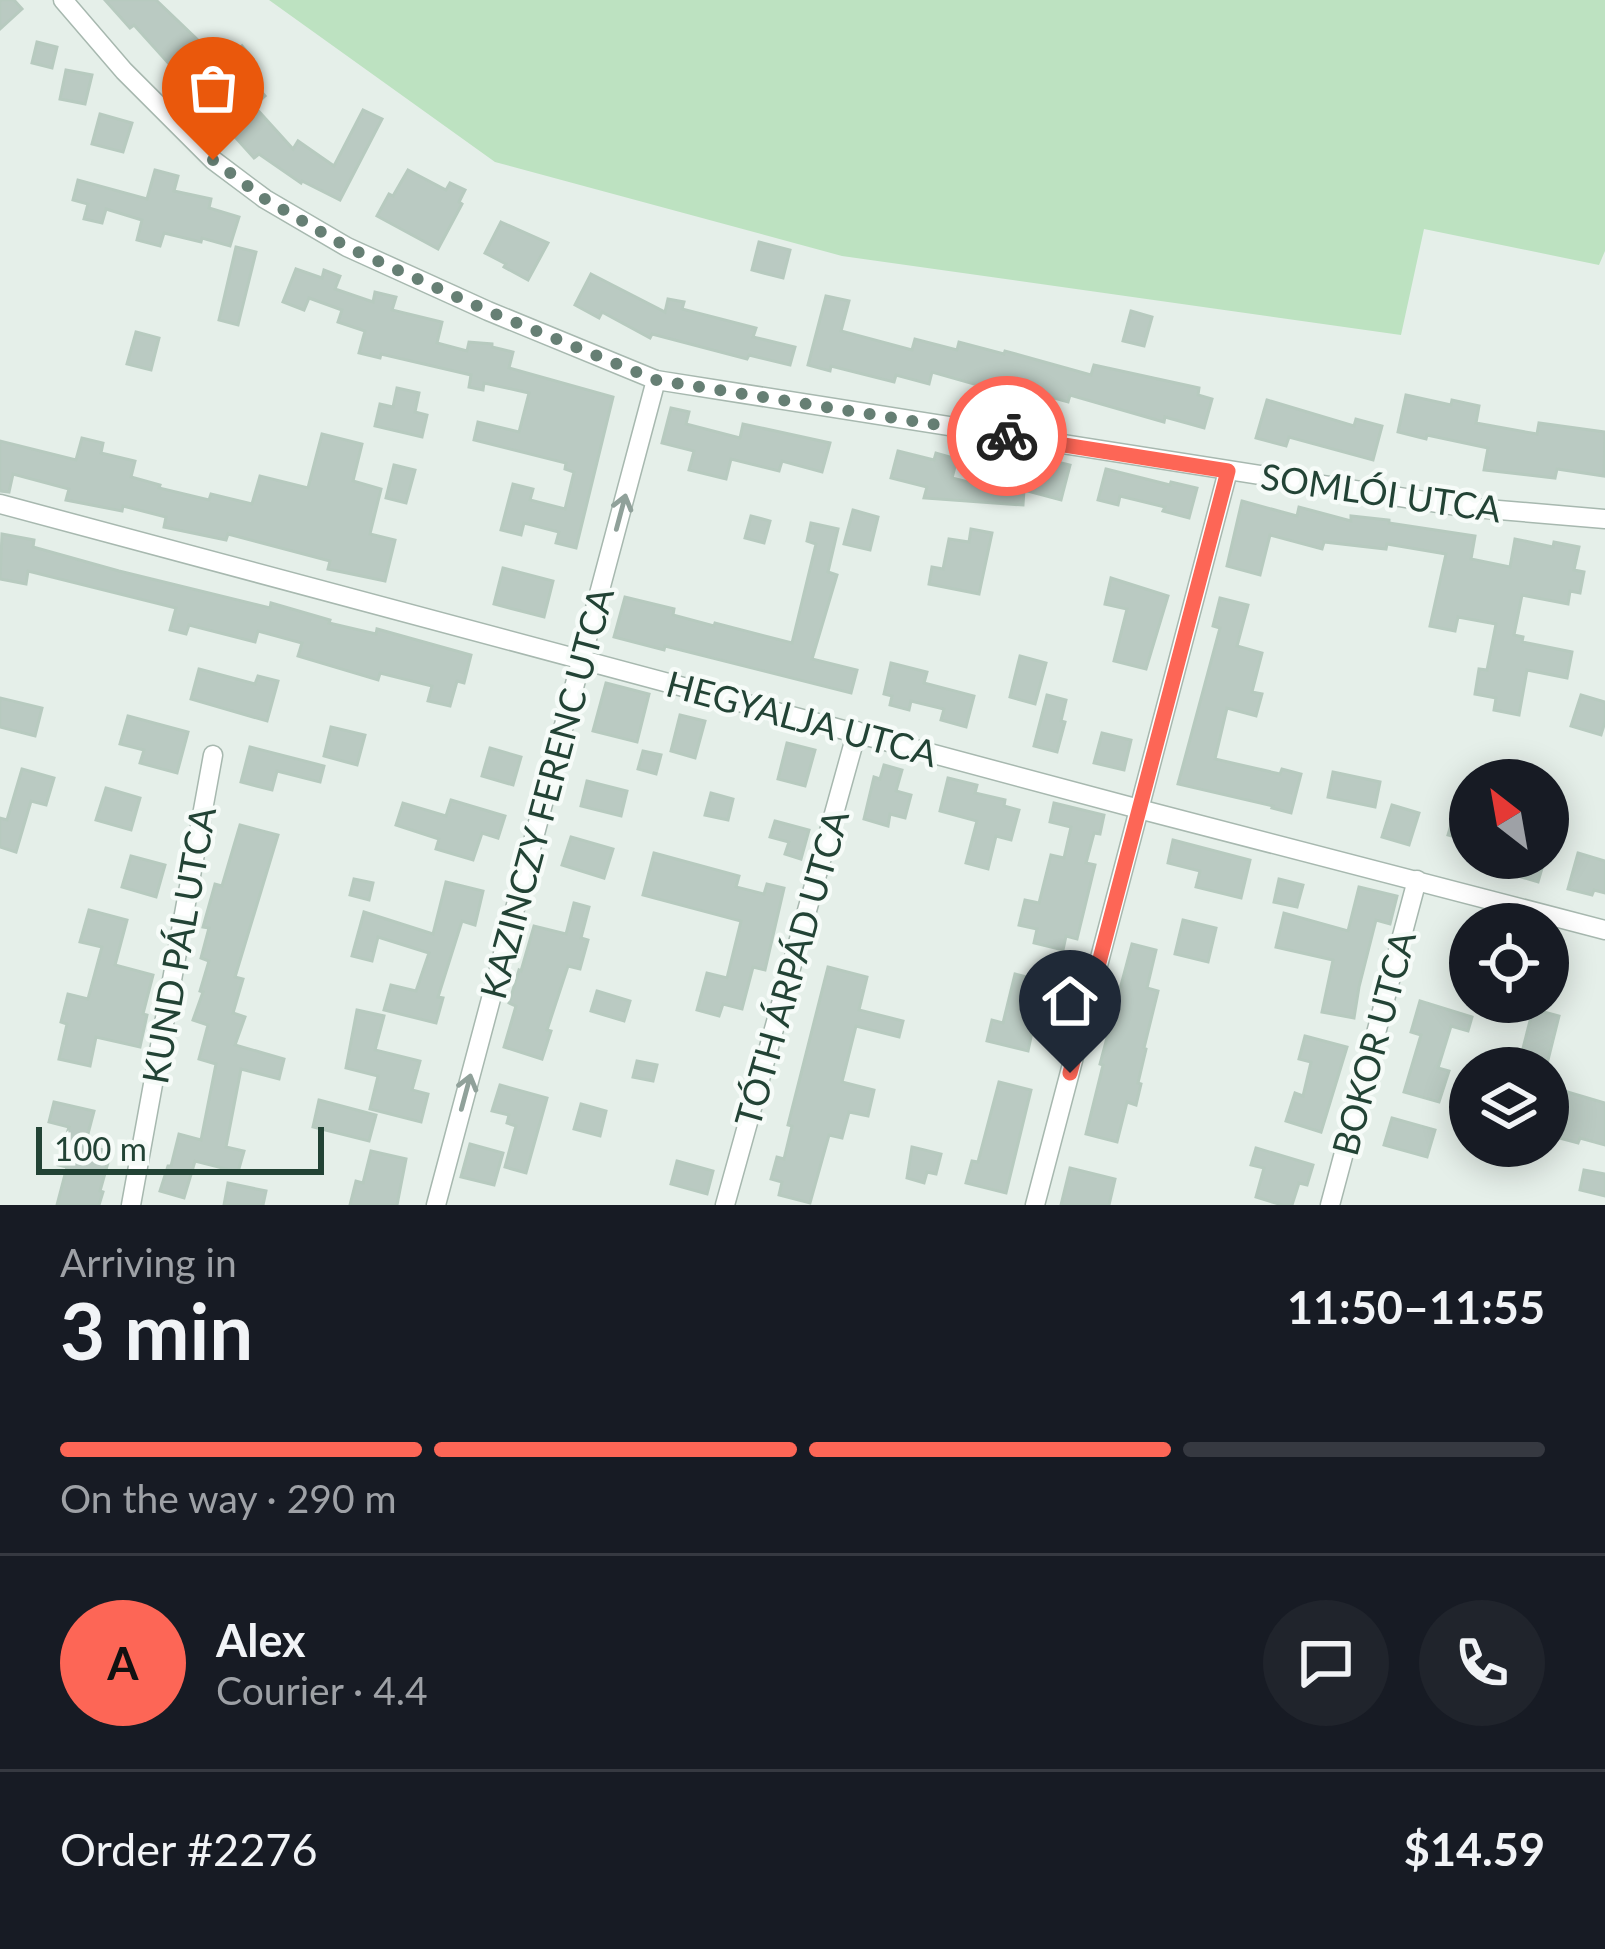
<!DOCTYPE html>
<meta charset="utf-8">
<style>
body{margin:0;font-family:Lato,sans-serif;background:#20242c;color:#f1f3f6;height:100vh;display:flex;flex-direction:column;font-size:45px;white-space:nowrap}
*{box-sizing:border-box;margin:0}
p{font-size:39px;color:#9ea1a6}
.icon{flex:none;width:66px;height:66px;fill:none;stroke:currentColor;stroke-width:2;stroke-linecap:round;stroke-linejoin:round}
.map{position:relative;height:1205px;overflow:hidden}
.panel{display:flex;flex-direction:column;background:#171b24;flex:1}
.panel>*{flex:none}
.needle{width:78px;rotate:329deg}
.controls{position:absolute;left:1449px;top:759px;display:grid;gap:24px}
.controls a{display:grid;place-items:center;width:120px;height:120px;border-radius:50%;background:#171b24;box-shadow:0 6px 30px #0003;font-size:60px}
.scale{position:absolute;left:36px;bottom:30px;width:288px;box-sizing:border-box;padding-left:12px;border:6px solid #224335;border-top:0;font-size:33px;line-height:42px;white-space:nowrap;color:#224335;-webkit-text-stroke:9px #f6fbf8;paint-order:stroke}
.pin{position:absolute;display:grid;place-items:center;width:102px;height:102px;color:#fff;margin:-123px -51px;border-radius:50% 50% 50% 0;rotate:-45deg;box-shadow:0 0 12px #0007}
.pin .icon{rotate:45deg}
.courier{position:absolute;display:grid;place-items:center;width:120px;height:120px;margin:-60px;border:9px solid #fd6656;border-radius:50%;background:#fff;color:#222;box-shadow:0 3px 15px #0007}
.head em{font-style:normal;font-weight:700}
.head div{display:flex;flex-direction:column-reverse}
.head{display:flex;align-items:center;justify-content:space-between;height:204px;padding:0 60px}
h1{font-size:78px;font-weight:700;line-height:90px}
.bar{display:grid;grid-template-columns:repeat(4,1fr);gap:18px 12px;align-content:center;height:144px;padding:0 60px}
.bar i{height:15px;border-radius:9px;background:#363941}
.bar .active{background:#fd6656}
.bar p{grid-column:span 4}
.line{display:flex;align-items:center;gap:30px;padding:0 60px;border-top:3px solid #363941}
.line div{flex:1}
.round{display:grid;place-items:center;flex:none;width:126px;height:126px;border-radius:63px;background:#20242c}
.map>svg:first-child{display:block}
</style>
<div class="map">
<svg width="1605" height="1205" viewBox="0 0 1605 1205">
<rect width="100%" height="100%" fill="#e5efe9"/>
<path fill="#bde2c1" d="M 269,0 L 1605,0 L 1605,251 L 1599,265 L 1424,229 L 1401,335 L 842,256 L 495,162 Z"/>
<g fill="#bacac2" stroke="#b7cabf" stroke-width="3">
<path d="M 0,0 L 14,0 L 22,9 L 0,29 Z"/>
<path d="M 105,0 L 156,0 L 223,64 L 242,46 L 253,59 L 241,69 L 265,96 L 254,106 L 293,149 L 298,141 L 334,166 L 363,110 L 382,119 L 340,200 L 302,181 L 301,183 L 259,154 L 254,158 L 134,25 L 130,28 Z"/>
<path d="M 37,42 L 57,47 L 52,68 L 32,63 Z"/>
<path d="M 66,70 L 92,75 L 85,104 L 60,99 Z"/>
<path d="M 100,114 L 132,123 L 123,152 L 92,144 Z"/>
<path d="M 155,170 L 178,176 L 174,191 L 211,199 L 209,208 L 239,217 L 230,246 L 202,238 L 201,242 L 164,233 L 160,246 L 137,240 L 142,220 L 106,209 L 102,223 L 84,219 L 88,204 L 73,200 L 78,180 L 147,199 Z"/>
<path d="M 408,170 L 446,190 L 450,183 L 465,190 L 459,202 L 462,204 L 438,249 L 377,216 L 389,194 L 393,196 Z"/>
<path d="M 501,222 L 548,243 L 528,280 L 504,267 L 506,264 L 485,253 Z"/>
<path d="M 759,242 L 790,250 L 783,278 L 752,270 Z"/>
<path d="M 236,247 L 256,252 L 238,325 L 219,320 Z"/>
<path d="M 296,269 L 322,278 L 324,270 L 340,276 L 335,289 L 373,302 L 375,292 L 396,297 L 392,310 L 442,322 L 437,343 L 467,351 L 469,342 L 492,344 L 492,347 L 513,352 L 509,368 L 613,397 L 576,548 L 556,543 L 559,532 L 524,523 L 521,535 L 501,530 L 513,484 L 533,489 L 530,500 L 565,509 L 574,472 L 565,469 L 566,463 L 474,440 L 478,422 L 519,432 L 529,393 L 484,383 L 483,390 L 469,387 L 471,375 L 381,354 L 380,358 L 359,353 L 365,331 L 338,322 L 342,310 L 309,298 L 304,310 L 283,302 Z"/>
<path d="M 591,274 L 665,312 L 668,299 L 684,302 L 682,309 L 756,328 L 753,337 L 795,347 L 790,365 L 749,355 L 747,359 L 652,334 L 650,338 L 602,312 L 599,318 L 575,305 Z"/>
<path d="M 826,296 L 849,301 L 841,331 L 912,350 L 915,339 L 957,350 L 959,342 L 1004,354 L 1005,351 L 1091,375 L 1094,365 L 1199,388 L 1198,395 L 1212,399 L 1204,428 L 1165,417 L 1164,422 L 1070,395 L 1068,402 L 1029,391 L 1027,399 L 932,372 L 929,384 L 896,375 L 894,382 L 831,366 L 830,371 L 808,365 Z"/>
<path d="M 1131,311 L 1152,317 L 1144,346 L 1123,341 Z"/>
<path d="M 136,332 L 159,338 L 151,370 L 127,364 Z"/>
<path d="M 397,388 L 419,393 L 415,412 L 427,415 L 422,437 L 375,426 L 380,404 L 393,407 Z"/>
<path d="M 1406,395 L 1451,405 L 1452,400 L 1479,406 L 1476,423 L 1537,434 L 1539,423 L 1605,432 L 1604,476 L 1557,469 L 1555,478 L 1484,470 L 1488,448 L 1427,435 L 1426,439 L 1398,432 Z"/>
<path d="M 1267,400 L 1354,426 L 1356,419 L 1382,426 L 1373,460 L 1289,437 L 1286,446 L 1256,438 Z"/>
<path d="M 671,408 L 689,412 L 686,424 L 740,438 L 743,424 L 830,443 L 822,472 L 782,461 L 779,471 L 731,459 L 726,479 L 689,470 L 694,451 L 662,443 Z"/>
<path d="M 322,434 L 362,444 L 353,481 L 381,489 L 370,534 L 395,540 L 385,581 L 328,569 L 330,561 L 228,534 L 226,540 L 164,527 L 166,517 L 123,506 L 122,511 L 66,500 L 69,489 L 13,474 L 9,492 L 0,491 L 0,441 L 76,460 L 82,438 L 103,443 L 101,453 L 135,461 L 131,477 L 160,485 L 159,488 L 209,500 L 211,494 L 252,504 L 260,476 L 308,488 Z"/>
<path d="M 898,451 L 934,460 L 936,453 L 957,459 L 952,478 L 984,486 L 984,482 L 990,482 L 992,456 L 1049,460 L 1070,465 L 1061,500 L 1024,490 L 1023,505 L 924,498 L 927,487 L 891,478 Z"/>
<path d="M 394,465 L 415,470 L 406,503 L 386,498 Z"/>
<path d="M 1106,469 L 1170,485 L 1171,482 L 1197,488 L 1189,518 L 1163,511 L 1165,507 L 1120,496 L 1118,505 L 1098,500 Z"/>
<path d="M 1242,501 L 1297,516 L 1299,507 L 1351,521 L 1351,516 L 1389,520 L 1389,523 L 1475,536 L 1471,559 L 1510,567 L 1515,539 L 1553,547 L 1554,542 L 1579,547 L 1574,570 L 1584,572 L 1580,593 L 1570,591 L 1568,604 L 1522,595 L 1514,635 L 1523,637 L 1522,642 L 1572,652 L 1567,678 L 1527,670 L 1519,715 L 1494,710 L 1496,698 L 1475,694 L 1479,669 L 1487,670 L 1496,624 L 1458,617 L 1455,631 L 1430,626 L 1446,554 L 1387,544 L 1386,549 L 1324,542 L 1322,549 L 1270,535 L 1260,575 L 1227,566 Z"/>
<path d="M 853,510 L 878,517 L 870,550 L 844,544 Z"/>
<path d="M 751,516 L 770,521 L 764,543 L 745,538 Z"/>
<path d="M 811,523 L 838,529 L 828,572 L 837,575 L 812,659 L 857,670 L 851,693 L 665,646 L 664,650 L 614,637 L 625,597 L 674,609 L 673,615 L 714,626 L 715,623 L 792,643 L 816,544 L 807,541 Z"/>
<path d="M 971,529 L 992,533 L 979,594 L 929,584 L 932,567 L 943,569 L 949,539 L 969,542 Z"/>
<path d="M 2,534 L 34,540 L 33,547 L 119,571 L 270,608 L 271,603 L 330,620 L 329,623 L 376,634 L 377,629 L 471,655 L 464,683 L 457,681 L 450,706 L 428,701 L 432,686 L 380,673 L 378,680 L 298,656 L 302,643 L 258,631 L 255,642 L 189,625 L 186,634 L 170,630 L 176,608 L 28,571 L 26,584 L 0,579 Z"/>
<path d="M 503,568 L 553,581 L 544,617 L 494,604 Z"/>
<path d="M 1111,578 L 1168,596 L 1146,669 L 1114,661 L 1127,609 L 1105,604 Z"/>
<path d="M 1220,598 L 1248,605 L 1237,646 L 1262,653 L 1252,692 L 1262,694 L 1256,716 L 1227,708 L 1215,759 L 1280,774 L 1282,769 L 1301,774 L 1291,813 L 1272,808 L 1273,806 L 1178,784 L 1220,628 L 1213,626 Z"/>
<path d="M 1020,656 L 1046,663 L 1035,704 L 1010,697 Z"/>
<path d="M 891,663 L 927,672 L 924,683 L 974,696 L 966,727 L 941,720 L 944,709 L 911,701 L 909,710 L 890,705 L 892,696 L 884,694 Z"/>
<path d="M 199,669 L 255,684 L 258,676 L 278,681 L 267,721 L 191,699 Z"/>
<path d="M 606,683 L 649,694 L 637,742 L 593,731 Z"/>
<path d="M 1047,695 L 1066,700 L 1061,721 L 1065,722 L 1057,752 L 1034,746 Z"/>
<path d="M 1581,695 L 1605,702 L 1605,722 L 1601,735 L 1571,726 Z"/>
<path d="M 0,698 L 42,708 L 35,736 L 0,727 Z"/>
<path d="M 680,715 L 705,721 L 695,758 L 671,751 Z"/>
<path d="M 128,716 L 188,732 L 177,773 L 140,763 L 144,750 L 120,744 Z"/>
<path d="M 331,727 L 365,735 L 357,765 L 324,756 Z"/>
<path d="M 1102,733 L 1131,740 L 1124,770 L 1094,763 Z"/>
<path d="M 787,743 L 815,750 L 805,786 L 778,779 Z"/>
<path d="M 250,747 L 324,766 L 320,782 L 277,771 L 272,790 L 241,782 Z"/>
<path d="M 490,748 L 521,757 L 513,785 L 482,776 Z"/>
<path d="M 643,751 L 661,755 L 656,774 L 638,769 Z"/>
<path d="M 884,765 L 902,770 L 896,791 L 911,795 L 905,818 L 890,814 L 888,826 L 864,819 L 874,777 L 880,779 Z"/>
<path d="M 22,769 L 54,778 L 46,805 L 31,801 L 16,852 L 0,847 L 0,818 L 7,820 Z"/>
<path d="M 1333,772 L 1380,782 L 1375,807 L 1328,797 Z"/>
<path d="M 948,778 L 977,785 L 975,793 L 1005,800 L 1004,806 L 1019,810 L 1011,840 L 996,836 L 988,869 L 966,863 L 977,821 L 940,811 Z"/>
<path d="M 587,781 L 627,791 L 621,816 L 581,806 Z"/>
<path d="M 106,788 L 140,798 L 131,830 L 96,820 Z"/>
<path d="M 711,793 L 733,799 L 728,820 L 705,815 Z"/>
<path d="M 451,800 L 505,816 L 498,838 L 482,833 L 473,860 L 436,849 L 439,839 L 396,825 L 403,803 L 446,816 Z"/>
<path d="M 1054,803 L 1104,815 L 1100,834 L 1094,833 L 1086,863 L 1095,865 L 1077,939 L 1066,936 L 1063,950 L 1034,943 L 1037,929 L 1019,925 L 1025,900 L 1039,903 L 1051,855 L 1064,858 L 1071,827 L 1050,822 Z"/>
<path d="M 1392,805 L 1419,813 L 1409,845 L 1382,837 Z"/>
<path d="M 1456,808 L 1470,812 L 1470,841 L 1448,835 Z"/>
<path d="M 775,821 L 809,830 L 801,859 L 785,854 L 789,842 L 770,837 Z"/>
<path d="M 240,825 L 278,835 L 235,977 L 243,979 L 233,1013 L 245,1017 L 235,1045 L 284,1059 L 279,1079 L 241,1069 L 226,1147 L 244,1151 L 238,1172 L 195,1161 L 184,1198 L 160,1191 L 168,1166 L 171,1166 L 179,1134 L 201,1140 L 216,1064 L 199,1059 L 208,1025 L 193,1020 L 203,992 L 200,991 L 209,961 L 201,958 L 209,928 L 203,927 L 215,884 L 222,886 Z"/>
<path d="M 571,837 L 613,849 L 604,878 L 562,865 Z"/>
<path d="M 1173,840 L 1250,860 L 1241,898 L 1196,887 L 1200,871 L 1168,863 Z"/>
<path d="M 654,853 L 739,876 L 736,887 L 764,894 L 767,884 L 784,888 L 765,970 L 753,967 L 742,1009 L 723,1004 L 719,1016 L 697,1010 L 707,973 L 727,978 L 741,921 L 643,895 Z"/>
<path d="M 1578,853 L 1605,861 L 1605,893 L 1594,890 L 1592,895 L 1568,889 Z"/>
<path d="M 131,856 L 165,865 L 156,897 L 122,887 Z"/>
<path d="M 1512,858 L 1545,858 L 1538,882 L 1508,873 Z"/>
<path d="M 354,879 L 373,883 L 369,900 L 350,895 Z"/>
<path d="M 1279,879 L 1303,885 L 1297,907 L 1274,902 Z"/>
<path d="M 446,882 L 483,891 L 475,925 L 462,921 L 438,997 L 443,998 L 436,1023 L 384,1010 L 391,985 L 416,991 L 429,953 L 378,937 L 372,961 L 352,956 L 364,912 L 433,934 Z"/>
<path d="M 1359,887 L 1397,896 L 1390,924 L 1376,920 L 1359,987 L 1354,1018 L 1322,1012 L 1333,960 L 1276,947 L 1284,913 L 1348,931 Z"/>
<path d="M 574,903 L 589,907 L 581,938 L 588,940 L 580,969 L 568,966 L 547,1030 L 551,1031 L 542,1059 L 504,1047 L 516,1006 L 509,1003 L 519,970 L 521,971 L 534,926 L 566,934 Z"/>
<path d="M 89,910 L 127,920 L 115,965 L 153,975 L 143,1014 L 147,1015 L 140,1047 L 96,1037 L 90,1066 L 59,1059 L 67,1024 L 61,1022 L 68,994 L 88,999 L 102,947 L 80,942 Z"/>
<path d="M 1183,920 L 1216,928 L 1208,962 L 1175,954 Z"/>
<path d="M 1132,944 L 1156,950 L 1147,988 L 1158,991 L 1144,1048 L 1146,1049 L 1138,1083 L 1141,1084 L 1136,1105 L 1127,1102 L 1117,1142 L 1086,1134 L 1103,1065 L 1100,1064 Z"/>
<path d="M 828,967 L 867,977 L 859,1010 L 903,1021 L 899,1037 L 856,1026 L 842,1082 L 874,1090 L 868,1116 L 849,1112 L 842,1138 L 829,1135 L 810,1203 L 779,1195 L 782,1182 L 771,1179 L 777,1157 L 784,1159 L 792,1126 L 788,1125 Z"/>
<path d="M 1015,974 L 1043,981 L 1028,1051 L 987,1041 L 992,1020 L 1003,1023 Z"/>
<path d="M 597,991 L 630,1001 L 624,1021 L 591,1011 Z"/>
<path d="M 1420,1001 L 1472,1017 L 1468,1031 L 1451,1026 L 1438,1068 L 1449,1071 L 1439,1102 L 1404,1092 L 1421,1035 L 1411,1032 Z"/>
<path d="M 1533,1009 L 1559,1016 L 1546,1068 L 1518,1068 Z"/>
<path d="M 357,1010 L 384,1016 L 375,1050 L 420,1061 L 412,1090 L 428,1094 L 421,1122 L 370,1109 L 378,1076 L 346,1068 Z"/>
<path d="M 1305,1036 L 1347,1047 L 1321,1132 L 1286,1121 L 1295,1093 L 1303,1096 L 1311,1062 L 1299,1059 Z"/>
<path d="M 637,1061 L 657,1065 L 653,1081 L 633,1077 Z"/>
<path d="M 999,1082 L 1031,1090 L 1006,1193 L 966,1183 L 972,1161 L 978,1162 Z"/>
<path d="M 500,1085 L 547,1098 L 526,1173 L 505,1167 L 516,1126 L 507,1123 L 509,1115 L 492,1111 Z"/>
<path d="M 1554,1088 L 1605,1103 L 1605,1145 L 1580,1138 L 1578,1143 L 1548,1135 L 1555,1114 L 1548,1113 Z"/>
<path d="M 319,1100 L 376,1115 L 369,1141 L 313,1127 Z"/>
<path d="M 54,1102 L 94,1111 L 85,1145 L 111,1152 L 100,1191 L 103,1192 L 99,1205 L 57,1205 L 67,1167 L 58,1165 L 69,1127 L 49,1122 Z"/>
<path d="M 581,1104 L 606,1111 L 600,1136 L 574,1129 Z"/>
<path d="M 1392,1118 L 1435,1130 L 1427,1157 L 1384,1145 Z"/>
<path d="M 470,1144 L 503,1153 L 494,1185 L 461,1177 Z"/>
<path d="M 912,1147 L 941,1154 L 936,1174 L 927,1172 L 924,1183 L 907,1178 Z"/>
<path d="M 1256,1148 L 1313,1165 L 1307,1185 L 1299,1183 L 1292,1205 L 1282,1205 L 1256,1197 L 1264,1168 L 1251,1165 Z"/>
<path d="M 371,1151 L 406,1159 L 397,1205 L 350,1205 L 356,1181 L 363,1183 Z"/>
<path d="M 677,1161 L 713,1171 L 707,1194 L 671,1184 Z"/>
<path d="M 1070,1168 L 1115,1179 L 1109,1205 L 1061,1205 Z"/>
<path d="M 1584,1170 L 1605,1174 L 1605,1196 L 1580,1190 Z"/>
<path d="M 228,1183 L 266,1191 L 263,1205 L 224,1205 Z"/>
</g>
<g fill="none" stroke-linecap="round" stroke-linejoin="round">
<g stroke="#a7b8af" stroke-width="21">
<g id="minor">
<path d="M 63,0 L 124,71 L 213,160 L 265,199 L 347,247 L 488,311 L 656,380 L 1463,507 L 1605,519"/>
<path d="M 0,504 L 1139,809 L 1605,930"/>
<path d="M 131,1205 L 213,755"/>
<path d="M 436,1205 L 656,380"/>
<path d="M 725,1205 L 857,731"/>
<path d="M 1035,1205 L 1228,471"/>
<path d="M 1330,1205 L 1417,880"/>
</g>
</g>
<use href="#minor" stroke="#fff" stroke-width="18"/>
</g>
<defs><path id="oneway-shaft" d="M-6 0H5M1.5-3L5.5 0L1.5 3" fill="none" stroke-width="1.6" stroke-linecap="round" stroke-linejoin="round" transform="scale(3)"/></defs>
<g stroke="#90a19a">
<use href="#oneway-shaft" transform="translate(621 512) rotate(-75)"/>
<use href="#oneway-shaft" transform="translate(466 1092) rotate(-75)"/>
</g>
<g fill="none" stroke-linecap="round" stroke-linejoin="round">
<path stroke="#667f74" stroke-width="12" stroke-dasharray="0 21.6" d="M 213,160 L 265,199 L 347,247 L 488,311 L 656,380 L 1007,436"/>
<path stroke="#fd6656" stroke-width="15" d="M 1007,436 L 1228,471 L 1070,1073"/>
</g>
<g text-anchor="middle" dominant-baseline="central" stroke-width="9" stroke-linejoin="round" paint-order="stroke">
<g font-size="36" fill="#224335" stroke="#f6fbf8">
<text transform="translate(1381 492) rotate(8)">SOMLÓI UTCA</text>
<text transform="translate(802 718) rotate(15)">HEGYALJA UTCA</text>
<text transform="translate(546 793) rotate(-75)">KAZINCZY FERENC UTCA</text>
<text transform="translate(178 945) rotate(-80)">KUND PÁL UTCA</text>
<text transform="translate(791 968) rotate(-74)">TÓTH ÁRPÁD UTCA</text>
<text transform="translate(1373 1043) rotate(-75)">BOKOR UTCA</text>
</g>
</g>
</svg>
<div class="controls">
<a><svg class="needle" viewBox="-14 -14 28 28"><path d="M0-13l5 13h-10z" fill="#e53935"/><path d="M0 13l5-13h-10z" fill="#9ea1a6"/></svg></a>
<a><svg class="icon" aria-label="locate" viewBox="0 0 24 24"><circle cx="12" cy="12" r="6"/><path d="M12 2v4M12 18v4M2 12h4M18 12h4"/></svg></a>
<a><svg class="icon" aria-label="layers" viewBox="0 0 24 24"><path d="M12 4l9 5-9 5-9-5zM3 14l9 5 9-5"/></svg></a>
</div>
<div class="scale">100 m</div>
<div class="pin" style="left:213px;top:160px;background:#ea580c"><svg class="icon" aria-label="bag" viewBox="0 0 24 24"><path d="M5 8h14l-1 12H6zM9 8a3 3 0 0 1 6 0"/></svg></div>
<div class="pin" style="left:1070px;top:1073px;background:#1f2937"><svg class="icon" aria-label="home" viewBox="0 0 24 24"><path d="M3 11l9-7 9 7M6 9v11h12V9"/></svg></div>
<div class="courier" style="left:1007px;top:436px"><svg class="icon" aria-label="bike" viewBox="0 0 24 24"><circle cx="6" cy="16" r="4"/><circle cx="18" cy="16" r="4"/><path d="M6 16l4-8h5l3 8M10 8l3 8H6M13 5h3"/></svg></div>
</div>
<section class="panel">
<div class="head"><div><h1>3 min</h1><p>Arriving in</p></div><em>11:50–11:55</em></div>
<div class="bar"><i class="active"></i><i class="active"></i><i class="active"></i><i></i><p>On the way · 290 m</p></div>
<div class="line" style="height:216px"><b class="round" style="background:#fd6656;color:#111">A</b><div><b>Alex</b><p>Courier · 4.4</p></div><a class="round"><svg class="icon" aria-label="chat" viewBox="0 0 24 24"><path d="M4 5h16v11H9l-5 4z"/></svg></a><a class="round"><svg class="icon" aria-label="phone" viewBox="0 0 24 24"><path d="M5 4h4l2 5-3 2q2 4 5 5l2-3 5 2v4C11 20 4 13 5 4z"/></svg></a></div>
<div class="line" style="height:156px"><div>Order #2276</div><b>$14.59</b></div>
</section>
